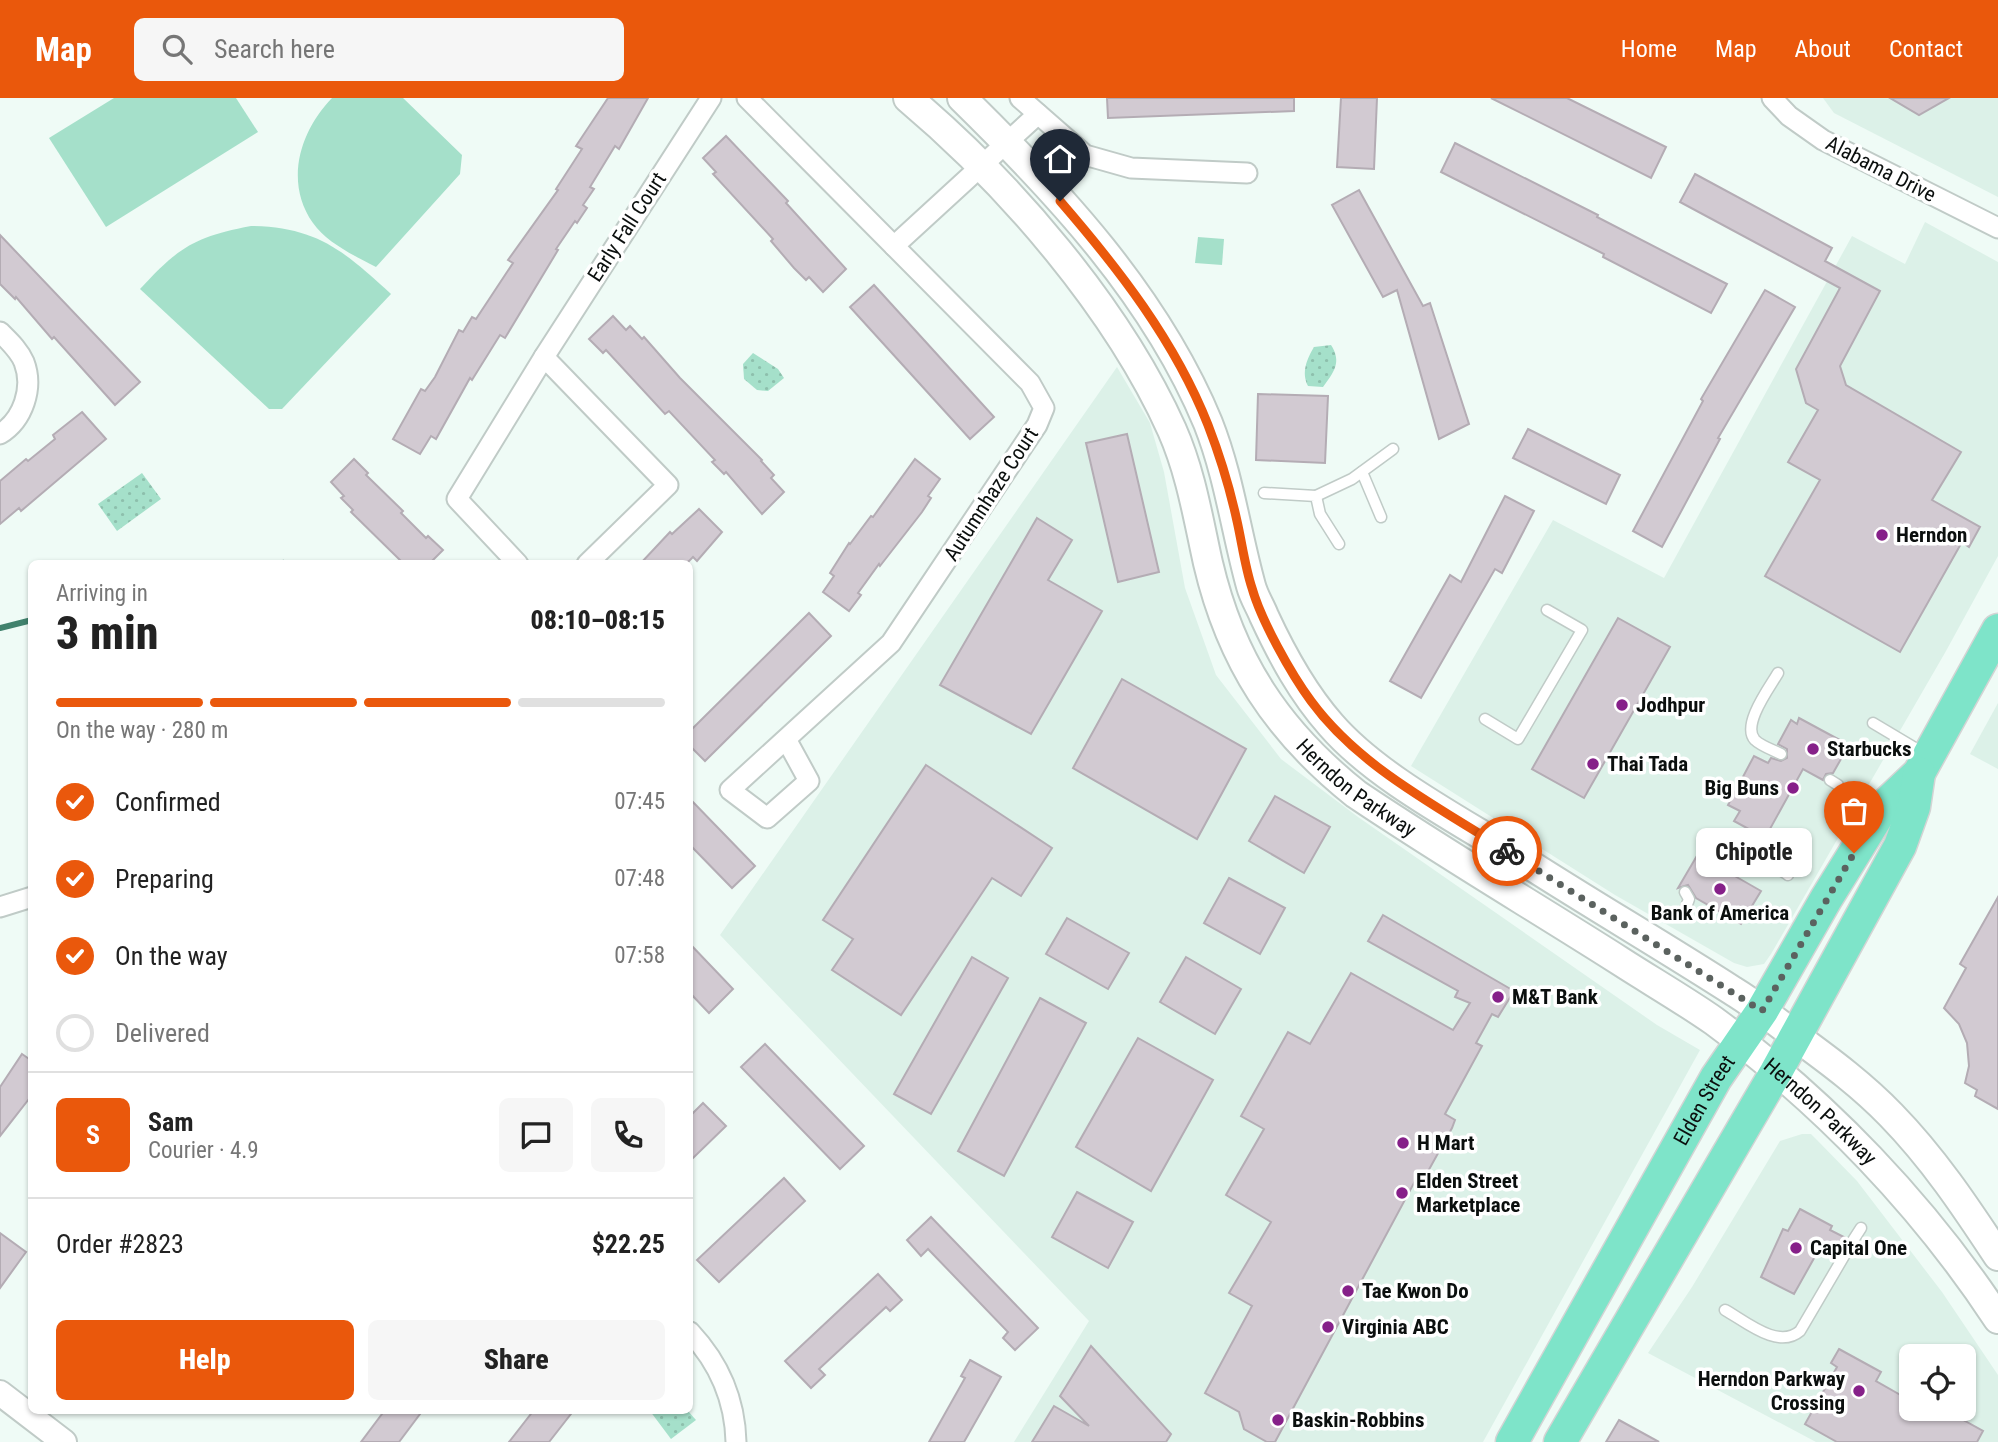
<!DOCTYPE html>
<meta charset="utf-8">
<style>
body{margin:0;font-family:"Roboto Condensed",sans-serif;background:#f6f6f6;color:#222;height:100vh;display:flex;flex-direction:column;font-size:26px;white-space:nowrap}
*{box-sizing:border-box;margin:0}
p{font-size:23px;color:#767676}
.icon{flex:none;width:38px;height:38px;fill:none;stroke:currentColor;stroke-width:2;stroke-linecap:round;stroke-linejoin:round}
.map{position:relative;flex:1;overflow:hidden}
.side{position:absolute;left:28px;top:462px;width:665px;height:854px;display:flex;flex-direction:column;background:#fff;border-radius:10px;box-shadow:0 2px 5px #0004}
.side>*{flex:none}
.buttons{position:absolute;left:1899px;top:1246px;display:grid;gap:14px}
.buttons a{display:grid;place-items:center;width:77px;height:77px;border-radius:10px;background:#fff;box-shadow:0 2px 5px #0004;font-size:35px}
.pin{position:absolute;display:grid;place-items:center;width:60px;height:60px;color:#fff;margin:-72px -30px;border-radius:50% 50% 50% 0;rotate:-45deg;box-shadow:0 0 7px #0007}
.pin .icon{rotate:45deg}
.courier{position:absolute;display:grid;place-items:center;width:70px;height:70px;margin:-35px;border:5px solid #ea580c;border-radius:50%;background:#fff;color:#222;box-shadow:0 2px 9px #0007}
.bubble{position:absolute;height:49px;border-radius:10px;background:#fff;box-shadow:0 2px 5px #0004;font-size:23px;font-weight:800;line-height:49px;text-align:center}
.headline em{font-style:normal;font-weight:800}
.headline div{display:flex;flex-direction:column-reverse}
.headline{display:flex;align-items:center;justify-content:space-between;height:119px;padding:0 28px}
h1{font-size:46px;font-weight:800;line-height:52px}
.bar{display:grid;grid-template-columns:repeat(4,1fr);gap:10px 7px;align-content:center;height:84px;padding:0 28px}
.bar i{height:9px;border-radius:5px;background:#e0e0e0}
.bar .current{background:#ea580c}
.bar p{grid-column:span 4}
.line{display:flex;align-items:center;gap:18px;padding:0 28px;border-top:2px solid #e0e0e0}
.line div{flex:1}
.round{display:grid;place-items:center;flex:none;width:74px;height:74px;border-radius:10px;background:#f6f6f6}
ol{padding:0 28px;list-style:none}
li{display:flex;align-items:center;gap:21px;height:77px}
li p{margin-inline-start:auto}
li .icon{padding:7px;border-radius:50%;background:#ea580c;color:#fff;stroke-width:4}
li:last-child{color:#767676}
li i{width:38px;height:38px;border:4px solid #e0e0e0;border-radius:50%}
.cta{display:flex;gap:14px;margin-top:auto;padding:14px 28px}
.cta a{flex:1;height:80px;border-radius:10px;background:#ea580c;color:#fff;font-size:28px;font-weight:800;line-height:80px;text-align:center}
.cta a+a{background:#f6f6f6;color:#222}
header{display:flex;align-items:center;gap:42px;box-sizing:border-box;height:98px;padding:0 35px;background:#ea580c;color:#fff}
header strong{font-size:33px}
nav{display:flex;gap:38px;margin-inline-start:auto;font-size:24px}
.search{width:490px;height:63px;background:#f6f6f6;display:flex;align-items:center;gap:18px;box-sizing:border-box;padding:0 24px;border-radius:10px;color:#767676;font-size:26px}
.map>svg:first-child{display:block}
</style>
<header>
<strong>Map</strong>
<div class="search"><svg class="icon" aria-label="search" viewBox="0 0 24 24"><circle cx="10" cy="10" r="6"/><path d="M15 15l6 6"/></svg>Search here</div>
<nav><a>Home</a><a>Map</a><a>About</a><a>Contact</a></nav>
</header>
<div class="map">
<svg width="1998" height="1344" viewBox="0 0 1998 1344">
<defs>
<pattern id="park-dots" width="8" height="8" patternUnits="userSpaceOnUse" patternTransform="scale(1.75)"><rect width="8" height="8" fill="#a5e0ca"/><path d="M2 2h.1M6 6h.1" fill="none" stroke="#8dbfac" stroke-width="1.8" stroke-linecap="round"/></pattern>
</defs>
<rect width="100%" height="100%" fill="#effbf6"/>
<g fill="#dcf1e8" fill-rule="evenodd">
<path d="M 1823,0 L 1998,0 L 1998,99 L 1834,15 Z"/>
<path d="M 1925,124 L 1998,164 L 1998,458 L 1946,553 L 1771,856 L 1764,866 L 1747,869 L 1734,865 L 1615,797 L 1411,668 L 1553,422 L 1664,480 L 1852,138 L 1905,166 Z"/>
<path d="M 1117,269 L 1150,325 L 1164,374 L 1185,490 L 1216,577 L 1281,661 L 1358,719 L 1657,927 L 1700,952 L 1483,1344 L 1014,1344 L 1089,1223 L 720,837 Z"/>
<path d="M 1998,605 L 1998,671 L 1970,656 Z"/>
<path d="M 1802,1036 L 1811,1036 L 1817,1042 L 1857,1083 L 1942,1194 L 1998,1277 L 1998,1344 L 1816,1344 L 1648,1255 L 1692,1189 L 1780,1043 ZM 1911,1258 L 1964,1258 L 1964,1311 L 1911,1311 Z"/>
</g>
<g fill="#a5e0ca">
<path d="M 114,0 L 236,0 L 258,34 L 106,129 L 49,40 Z"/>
<path d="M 332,0 L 403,0 L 462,57 L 460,76 L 376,169 C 355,158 327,145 313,125 C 284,84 300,33 332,0 Z"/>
<path d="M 251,128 C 317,129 344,153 391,196 L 282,311 L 269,311 L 140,191 C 179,149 194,139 251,128 Z"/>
<path d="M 1198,139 L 1224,141 L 1222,167 L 1195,165 Z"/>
</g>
<g fill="url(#park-dots)">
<path d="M 1331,247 C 1342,264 1334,274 1323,289 L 1308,288 C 1301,274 1307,261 1314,249 Z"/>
<path d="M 753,255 L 778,271 L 784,280 L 768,293 L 757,292 L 744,281 L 743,266 Z"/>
<path d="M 142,375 L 161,401 L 117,433 L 98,406 Z"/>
<path d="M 650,1313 L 688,1313 L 696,1322 L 671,1341 Z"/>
</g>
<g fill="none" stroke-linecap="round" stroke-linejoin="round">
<g stroke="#41826d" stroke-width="6">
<path d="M 281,466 L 283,465"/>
<path d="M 0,530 L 32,522"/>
</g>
</g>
<g fill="#d2cad2" stroke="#b4acb4" stroke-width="2">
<path d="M 608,0 L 648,0 L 619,51 L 615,48 L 590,89 L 594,91 L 583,107 L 587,110 L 577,125 L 575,123 L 556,151 L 558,152 L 505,240 L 500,237 L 472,282 L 470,280 L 436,341 L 431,338 L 420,356 L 393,341 L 421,291 L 425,293 L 435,279 L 459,232 L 463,234 L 472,219 L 476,221 L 513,165 L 508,162 L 558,92 L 556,91 L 582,51 L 576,48 Z"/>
<path d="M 1107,0 L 1294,0 L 1294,13 L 1108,20 Z"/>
<path d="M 1341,0 L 1377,0 L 1374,71 L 1337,69 Z"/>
<path d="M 1491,0 L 1567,0 L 1666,49 L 1651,80 Z"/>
<path d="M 1890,0 L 1949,0 L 1919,17 Z"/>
<path d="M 726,38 L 788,103 L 786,105 L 846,171 L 823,194 L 809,179 L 806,182 L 794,170 L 771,143 L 773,141 L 713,76 L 716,74 L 703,60 Z"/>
<path d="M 1455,45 L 1598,117 L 1597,119 L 1727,186 L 1711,215 L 1603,159 L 1604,156 L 1441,74 Z"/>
<path d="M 1695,76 L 1832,150 L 1825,163 L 1880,193 L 1840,268 L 1846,287 L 1961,354 L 1932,402 L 1980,429 L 1969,449 L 1962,444 L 1900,554 L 1765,478 L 1820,382 L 1788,364 L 1818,312 L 1806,305 L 1796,271 L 1840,190 L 1680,104 Z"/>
<path d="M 1359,92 L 1423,208 L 1430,205 L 1469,326 L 1439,341 L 1397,192 L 1383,199 L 1332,107 Z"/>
<path d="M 0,137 L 140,284 L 115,307 L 54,239 L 52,241 L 16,199 L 15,201 L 0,186 Z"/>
<path d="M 874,187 L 994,319 L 970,341 L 850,209 Z"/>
<path d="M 1765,192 L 1795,209 L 1718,340 L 1720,341 L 1662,449 L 1633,433 L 1703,303 L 1701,301 Z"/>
<path d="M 613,218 L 626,232 L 630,228 L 642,241 L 644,239 L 680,280 L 762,362 L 761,363 L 774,377 L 771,380 L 784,394 L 762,416 L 726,374 L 724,376 L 712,364 L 715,362 L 669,313 L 665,316 L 606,252 L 603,255 L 589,241 Z"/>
<path d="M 1258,296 L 1328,298 L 1325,365 L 1256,362 Z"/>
<path d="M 82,314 L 106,341 L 21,413 L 19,410 L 0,426 L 0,383 L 26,361 L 28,363 L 55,341 L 53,337 Z"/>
<path d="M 1528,331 L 1620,377 L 1606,406 L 1513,360 Z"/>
<path d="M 1127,336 L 1159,474 L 1118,484 L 1086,345 Z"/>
<path d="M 354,361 L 368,375 L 366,377 L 403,413 L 401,415 L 426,440 L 428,438 L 443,452 L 429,466 L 404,466 L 351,414 L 353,412 L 341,400 L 344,398 L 331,384 Z"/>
<path d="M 915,361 L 940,381 L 928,398 L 931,400 L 922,414 L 880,468 L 879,466 L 858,495 L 861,497 L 849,513 L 823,494 L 834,478 L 830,475 L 849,445 L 850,446 L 871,418 L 873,419 Z"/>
<path d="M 1505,398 L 1534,413 L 1502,475 L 1495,471 L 1421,600 L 1390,583 L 1450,477 L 1461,484 Z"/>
<path d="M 699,411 L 722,434 L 697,463 L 693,459 L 686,466 L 640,466 L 670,434 L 672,436 Z"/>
<path d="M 1037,420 L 1072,442 L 1048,482 L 1102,513 L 1031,636 L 940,587 Z"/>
<path d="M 809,515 L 831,538 L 705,663 L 690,648 L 690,633 Z"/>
<path d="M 1618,520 L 1670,549 L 1584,700 L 1532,671 Z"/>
<path d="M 1122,581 L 1246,651 L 1197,741 L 1073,670 Z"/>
<path d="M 1799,620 L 1849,647 L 1833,675 L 1826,676 L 1823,682 L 1803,671 L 1765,740 L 1734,723 L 1740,713 L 1728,707 L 1754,658 L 1768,665 L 1771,660 L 1781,663 L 1787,660 L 1787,651 L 1778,646 L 1791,622 L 1797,626 Z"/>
<path d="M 926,667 L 1052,750 L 1021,798 L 992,780 L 901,917 L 832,872 L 853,841 L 823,822 Z"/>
<path d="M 1275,698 L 1330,729 L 1304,775 L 1249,743 Z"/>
<path d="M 690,701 L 755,768 L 732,790 L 690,747 Z"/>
<path d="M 1698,756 L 1697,762 L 1700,766 L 1706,767 L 1712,765 L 1761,793 L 1741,826 L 1696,800 L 1688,787 L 1678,790 Z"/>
<path d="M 1229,780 L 1285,810 L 1260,856 L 1204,825 Z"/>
<path d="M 1998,799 L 1998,1011 L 1975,998 L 1977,992 L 1965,985 L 1969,968 L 1967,945 L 1959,926 L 1944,910 L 1966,870 L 1960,866 Z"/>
<path d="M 1383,817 L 1514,893 L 1498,919 L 1492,916 L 1476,945 L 1482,948 L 1445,1016 L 1455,1022 L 1452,1030 L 1421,1086 L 1415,1083 L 1275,1344 L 1267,1344 L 1244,1331 L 1239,1314 L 1205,1295 L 1252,1208 L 1229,1195 L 1271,1124 L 1226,1097 L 1264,1031 L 1241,1018 L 1288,934 L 1310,946 L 1351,875 L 1453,932 L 1470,905 L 1455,899 L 1458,893 L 1368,843 Z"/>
<path d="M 1067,820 L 1129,855 L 1108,891 L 1046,856 Z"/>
<path d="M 690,846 L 733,891 L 709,915 L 690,895 Z"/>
<path d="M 972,859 L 1008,880 L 931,1016 L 894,996 Z"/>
<path d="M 1186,859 L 1241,891 L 1215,936 L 1160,904 Z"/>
<path d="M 1040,900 L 1086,925 L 1004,1078 L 958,1053 Z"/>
<path d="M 1138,940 L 1213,982 L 1151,1093 L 1076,1049 Z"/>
<path d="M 765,946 L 864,1048 L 840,1071 L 741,969 Z"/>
<path d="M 22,956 L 32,963 L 32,997 L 0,1038 L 0,989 Z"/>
<path d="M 703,1005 L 726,1028 L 690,1063 L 690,1018 Z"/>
<path d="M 784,1080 L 805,1103 L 719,1184 L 697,1162 Z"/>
<path d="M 1077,1094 L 1133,1124 L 1108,1170 L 1052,1139 Z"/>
<path d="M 1800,1111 L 1832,1128 L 1830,1132 L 1846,1140 L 1845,1147 L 1850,1151 L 1849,1153 L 1841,1151 L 1837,1155 L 1822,1146 L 1794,1196 L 1761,1179 L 1783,1131 L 1788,1133 Z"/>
<path d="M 931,1119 L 1038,1230 L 1015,1252 L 1003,1240 L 1008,1234 L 928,1151 L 921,1158 L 907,1142 Z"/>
<path d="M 0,1135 L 26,1154 L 0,1190 Z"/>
<path d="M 878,1176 L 902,1202 L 890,1213 L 886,1209 L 819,1271 L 825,1277 L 811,1290 L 785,1263 Z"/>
<path d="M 1091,1248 L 1171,1336 L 1166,1344 L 1032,1344 L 1054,1308 L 1089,1328 L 1060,1298 Z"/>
<path d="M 1839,1251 L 1881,1274 L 1876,1283 L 1911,1303 L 1911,1311 L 1926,1311 L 1943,1320 L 1947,1313 L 1983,1333 L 1977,1344 L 1837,1344 L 1805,1326 L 1837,1269 L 1831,1265 Z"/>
<path d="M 970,1262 L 1001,1279 L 964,1344 L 929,1344 L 965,1280 L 961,1278 Z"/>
<path d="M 385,1312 L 423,1312 L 399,1344 L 361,1344 Z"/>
<path d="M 534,1312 L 574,1312 L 549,1344 L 509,1344 Z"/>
<path d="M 1619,1322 L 1659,1344 L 1606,1344 Z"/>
</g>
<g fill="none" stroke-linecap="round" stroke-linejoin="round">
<g stroke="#c0cbc7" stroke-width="13">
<g id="service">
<path d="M 1362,374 L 1381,419"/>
<path d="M 1264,395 L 1316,398 L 1320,416 L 1339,446"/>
<path d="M 1316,398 L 1352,381 L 1393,351"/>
<path d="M 1778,575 C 1770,589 1741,627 1755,642 C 1761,648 1773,652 1781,656"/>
<path d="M 1485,621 L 1518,641 L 1582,532 L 1547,512"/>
<path d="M 1873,625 L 1925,656"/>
<path d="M 1830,682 L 1838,687"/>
<path d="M 1704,760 C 1711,758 1714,754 1719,751 C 1738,742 1773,767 1788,777"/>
<path d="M 1685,812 L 1689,801 L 1685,794"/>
<path d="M 1852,1144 L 1861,1130"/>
<path d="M 1725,1212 C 1745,1223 1778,1252 1800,1233 L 1844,1158"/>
</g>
</g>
<g stroke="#c0cbc7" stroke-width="23">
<g id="minor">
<path d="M 747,0 L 1030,285 L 1044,310 L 1037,327 L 891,545 L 730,692 L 767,720 L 809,683 L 786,641"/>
<path d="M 1020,0 L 1085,57 L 1131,70 L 1247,75"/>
<path d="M 1772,0 L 1789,18 L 1823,42 L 1998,130"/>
<path d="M 894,148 L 1038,16"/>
<path d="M 0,234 C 9,243 19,252 24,264 C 34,290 23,322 0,336"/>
<path d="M 544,259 L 711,0"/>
<path d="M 518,466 L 457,401 L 544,259 L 668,387 L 587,466"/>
<path d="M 0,809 L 32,799"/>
<path d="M 690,1234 C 719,1265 735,1302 736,1344"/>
</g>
</g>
<g stroke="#c0cbc7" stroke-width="28">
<path id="tertiary" d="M 0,1295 L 64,1344"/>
</g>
<g stroke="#c0cbc7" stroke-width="32">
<g id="secondary">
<path id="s1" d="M 908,0 C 1010,86 1117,210 1172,332 C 1191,375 1198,420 1208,465 C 1231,563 1277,633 1356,696 C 1442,754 1532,807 1620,863 C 1651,883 1684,902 1714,923 C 1825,1005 1923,1107 1998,1221"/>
<path d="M 962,0 C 1058,94 1156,199 1208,325 C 1229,378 1236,434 1251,488 C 1254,499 1260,508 1264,518 C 1282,557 1302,594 1331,627 C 1377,680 1461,723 1521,761 C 1591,806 1663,848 1733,893 C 1756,907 1777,924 1798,940 C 1831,964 1863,988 1891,1017 C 1933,1060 1965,1108 1998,1158"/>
</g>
</g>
<g stroke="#d3d4d4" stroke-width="35">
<g id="primary">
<path id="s2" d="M 1512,1344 L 1716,980 L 1762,913 L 1826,801 L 1883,709 L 1919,675 L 1998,532"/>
<path d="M 1560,1344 L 1776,974 L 1900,748 L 1914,709 L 1919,675"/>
</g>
</g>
<use href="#service" stroke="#fff" stroke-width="10"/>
<use href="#minor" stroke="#fff" stroke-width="19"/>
<use href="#tertiary" stroke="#fff" stroke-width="24"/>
<use href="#secondary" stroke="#fff" stroke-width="28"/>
<use href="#primary" stroke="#7ee4c9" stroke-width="32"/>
</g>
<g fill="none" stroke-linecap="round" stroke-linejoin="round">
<path stroke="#5b625f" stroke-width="7" stroke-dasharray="0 12.6" d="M 1507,753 L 1762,913 L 1854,755"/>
<path stroke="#ea580c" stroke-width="9" d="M 1060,103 C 1118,170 1175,243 1208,327 C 1220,358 1230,391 1237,423 C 1242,445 1245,469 1252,490 C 1261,522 1291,576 1311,603 C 1360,670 1439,709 1507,753"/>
</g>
<g fill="#862089" stroke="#fff" stroke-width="2.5">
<circle cx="1882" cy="437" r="7"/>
<circle cx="1622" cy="607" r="7"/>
<circle cx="1813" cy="651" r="7"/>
<circle cx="1593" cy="666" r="7"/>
<circle cx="1793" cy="690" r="7"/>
<circle cx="1720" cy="791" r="7"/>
<circle cx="1498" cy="899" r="7"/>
<circle cx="1403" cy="1045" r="7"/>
<circle cx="1402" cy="1095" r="7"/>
<circle cx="1796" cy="1150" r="7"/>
<circle cx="1348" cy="1193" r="7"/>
<circle cx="1328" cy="1229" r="7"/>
<circle cx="1859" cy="1293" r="7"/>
<circle cx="1278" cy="1322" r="7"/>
</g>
<g text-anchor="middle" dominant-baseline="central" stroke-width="7" stroke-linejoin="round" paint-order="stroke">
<g font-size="21" fill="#0b0f0e" stroke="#fff">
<text transform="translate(1881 71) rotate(27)">Alabama Drive</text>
<text transform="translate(627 129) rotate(-57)">Early Fall Court</text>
<text transform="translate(991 396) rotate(-57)">Autumnhaze Court</text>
<text stroke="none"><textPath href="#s1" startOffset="842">Herndon Parkway</textPath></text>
<text stroke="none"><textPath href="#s2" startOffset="392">Elden Street</textPath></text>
<text stroke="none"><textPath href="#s1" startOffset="1409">Herndon Parkway</textPath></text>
</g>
<g font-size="21" font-weight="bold" fill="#0b0f0e" stroke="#fff" text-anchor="start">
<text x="1896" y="437">Herndon</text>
<text x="1636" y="607">Jodhpur</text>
<text x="1827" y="651">Starbucks</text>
<text x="1607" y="666">Thai Tada</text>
<text x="1779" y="690" text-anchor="end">Big Buns</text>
<text x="1720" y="815" text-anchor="middle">Bank of America</text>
<text x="1512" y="899">M&amp;T Bank</text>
<text x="1417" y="1045">H Mart</text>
<text x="1416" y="1083">Elden Street<tspan x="1416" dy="24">Marketplace</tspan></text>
<text x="1810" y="1150">Capital One</text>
<text x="1362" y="1193">Tae Kwon Do</text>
<text x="1342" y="1229">Virginia ABC</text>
<text x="1845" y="1281" text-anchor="end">Herndon Parkway<tspan x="1845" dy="24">Crossing</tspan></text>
<text x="1292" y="1322">Baskin-Robbins</text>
</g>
</g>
</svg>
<div class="buttons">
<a><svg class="icon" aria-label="locate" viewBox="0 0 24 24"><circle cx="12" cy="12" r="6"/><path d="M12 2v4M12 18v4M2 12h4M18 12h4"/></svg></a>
</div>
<div class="pin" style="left:1854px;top:755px;background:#ea580c"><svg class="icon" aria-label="bag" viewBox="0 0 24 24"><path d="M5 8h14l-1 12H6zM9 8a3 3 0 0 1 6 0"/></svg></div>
<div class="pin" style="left:1060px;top:103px;background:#1f2937"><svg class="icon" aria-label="home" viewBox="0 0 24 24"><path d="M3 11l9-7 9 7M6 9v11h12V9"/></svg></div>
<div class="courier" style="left:1507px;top:753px"><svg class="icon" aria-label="bike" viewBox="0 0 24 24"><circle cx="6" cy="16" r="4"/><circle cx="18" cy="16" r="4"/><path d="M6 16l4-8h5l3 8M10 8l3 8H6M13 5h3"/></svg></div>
<div class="bubble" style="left:1696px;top:730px;width:116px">Chipotle</div>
<section class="side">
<div class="headline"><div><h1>3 min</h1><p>Arriving in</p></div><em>08:10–08:15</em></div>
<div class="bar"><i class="current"></i><i class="current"></i><i class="current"></i><i></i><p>On the way · 280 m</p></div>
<ol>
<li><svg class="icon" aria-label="check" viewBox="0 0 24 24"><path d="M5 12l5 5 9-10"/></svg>Confirmed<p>07:45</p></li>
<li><svg class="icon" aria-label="check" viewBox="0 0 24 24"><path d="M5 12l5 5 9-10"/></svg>Preparing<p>07:48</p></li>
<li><svg class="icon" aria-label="check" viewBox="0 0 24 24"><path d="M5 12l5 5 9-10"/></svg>On the way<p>07:58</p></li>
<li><i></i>Delivered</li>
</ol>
<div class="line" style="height:126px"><b class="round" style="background:#ea580c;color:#fff">S</b><div><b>Sam</b><p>Courier · 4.9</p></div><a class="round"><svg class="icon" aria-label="chat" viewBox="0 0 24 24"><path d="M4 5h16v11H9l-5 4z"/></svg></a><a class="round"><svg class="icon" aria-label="phone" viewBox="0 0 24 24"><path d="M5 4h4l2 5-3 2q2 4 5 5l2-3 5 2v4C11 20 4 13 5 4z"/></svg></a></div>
<div class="line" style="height:91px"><div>Order #2823</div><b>$22.25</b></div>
<div class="cta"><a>Help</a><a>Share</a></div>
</section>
</div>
